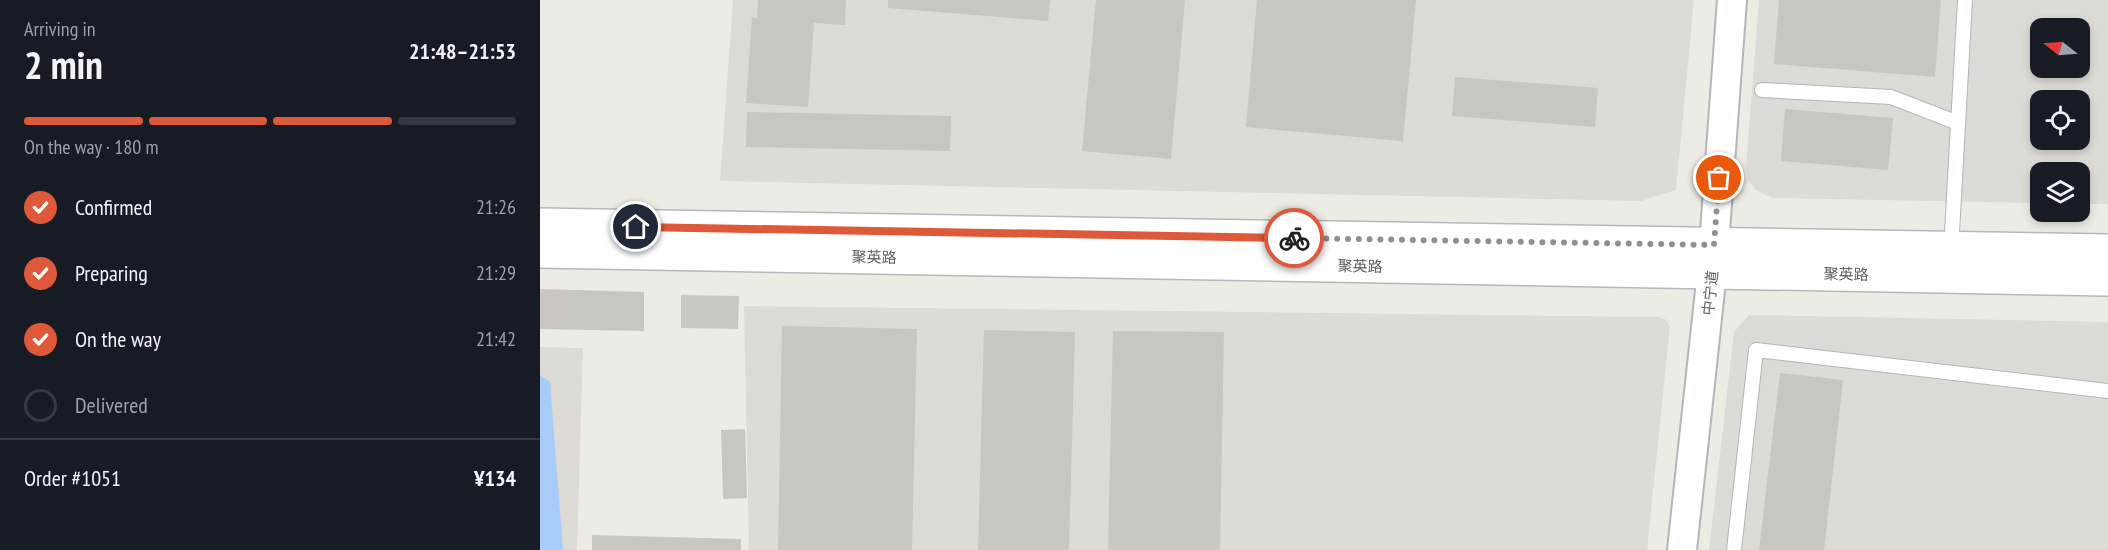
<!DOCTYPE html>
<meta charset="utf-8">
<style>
body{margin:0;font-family:"PT Sans Narrow","Noto Sans SC",sans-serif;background:#242831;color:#f1f3f6;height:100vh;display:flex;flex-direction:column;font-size:22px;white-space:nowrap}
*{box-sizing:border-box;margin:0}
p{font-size:20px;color:#9ea1a6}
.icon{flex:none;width:33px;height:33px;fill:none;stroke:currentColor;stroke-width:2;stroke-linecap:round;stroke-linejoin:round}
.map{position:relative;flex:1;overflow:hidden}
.sheet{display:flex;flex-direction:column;background:#171b24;width:540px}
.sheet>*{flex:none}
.needle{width:39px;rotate:287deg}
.tools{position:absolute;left:1490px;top:18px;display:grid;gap:12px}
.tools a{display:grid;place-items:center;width:60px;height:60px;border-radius:12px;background:#171b24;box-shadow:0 3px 9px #0003;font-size:30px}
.pin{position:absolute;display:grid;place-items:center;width:51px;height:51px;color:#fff;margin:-26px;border:3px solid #fff;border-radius:50%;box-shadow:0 2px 6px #0007}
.courier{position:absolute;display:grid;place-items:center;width:60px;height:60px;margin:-30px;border:4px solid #dd593a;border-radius:50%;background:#fff;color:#222;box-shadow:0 2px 8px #0007}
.overview em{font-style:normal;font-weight:800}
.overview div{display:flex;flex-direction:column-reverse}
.overview{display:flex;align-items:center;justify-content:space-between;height:102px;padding:0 24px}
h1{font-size:39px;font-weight:800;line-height:45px}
.bar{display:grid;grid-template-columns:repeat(4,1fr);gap:9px 6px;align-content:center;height:72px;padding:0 24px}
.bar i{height:8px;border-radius:4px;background:#363941}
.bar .active{background:#dd593a}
.bar p{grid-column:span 4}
.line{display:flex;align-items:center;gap:15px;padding:0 24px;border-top:2px solid #363941}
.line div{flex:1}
ol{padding:0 24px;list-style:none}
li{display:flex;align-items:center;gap:18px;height:66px}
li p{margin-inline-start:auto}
li .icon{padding:6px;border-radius:50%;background:#dd593a;color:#fff;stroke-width:4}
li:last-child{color:#9ea1a6}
li i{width:33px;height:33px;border:3px solid #363941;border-radius:50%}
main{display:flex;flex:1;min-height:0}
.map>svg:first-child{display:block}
</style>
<main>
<section class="sheet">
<div class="overview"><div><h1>2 min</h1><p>Arriving in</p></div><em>21:48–21:53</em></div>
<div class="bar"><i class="active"></i><i class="active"></i><i class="active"></i><i></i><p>On the way · 180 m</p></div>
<ol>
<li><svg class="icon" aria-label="check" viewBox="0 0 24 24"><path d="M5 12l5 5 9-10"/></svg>Confirmed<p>21:26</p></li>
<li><svg class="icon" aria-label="check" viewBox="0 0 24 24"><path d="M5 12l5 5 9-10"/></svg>Preparing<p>21:29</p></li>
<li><svg class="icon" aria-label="check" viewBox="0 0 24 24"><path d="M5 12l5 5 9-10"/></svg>On the way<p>21:42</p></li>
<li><i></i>Delivered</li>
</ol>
<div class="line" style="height:78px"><div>Order #1051</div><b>¥134</b></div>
</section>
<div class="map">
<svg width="1568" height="550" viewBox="0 0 1568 550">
<rect width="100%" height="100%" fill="#edece4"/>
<g fill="#dcdbd6" fill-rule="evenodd">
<path d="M 193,0 L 1154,0 L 1136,190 L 1101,201 L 180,181 Z"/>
<path d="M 1219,0 L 1568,0 L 1568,204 L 1539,204 L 1539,172 L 1500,172 L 1500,203 L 1232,198 L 1216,190 L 1209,181 L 1206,167 ZM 1500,28 L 1539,28 L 1539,68 L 1500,68 ZM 1500,100 L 1539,100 L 1539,140 L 1500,140 Z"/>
<path d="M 204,306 L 1118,317 L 1125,319 L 1130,326 L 1107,550 L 209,550 Z"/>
<path d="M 1209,315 L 1568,322 L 1568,550 L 1169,550 L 1194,332 Z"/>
<path d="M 0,347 L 43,348 L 37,550 L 0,550 Z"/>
</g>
<path fill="#a8ccf9" d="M 0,375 L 10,382 L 23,550 L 0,550 Z"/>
<g fill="#c9c6c0">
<path d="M 218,0 L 306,0 L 305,25 L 274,23 L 268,107 L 206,103 L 212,18 L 217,18 Z"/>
<path d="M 348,0 L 510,0 L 508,21 L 348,8 Z"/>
<path d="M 556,0 L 645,0 L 631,159 L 542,151 Z"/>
<path d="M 717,0 L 876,0 L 863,141 L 706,127 Z"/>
<path d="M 1239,0 L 1401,0 L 1395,77 L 1234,64 Z"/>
<path d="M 915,77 L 1058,88 L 1055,127 L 912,116 Z"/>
<path d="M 1245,109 L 1353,118 L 1348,170 L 1241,161 Z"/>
<path d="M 207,112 L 411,116 L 410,151 L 206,147 Z"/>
<path d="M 0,289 L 104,292 L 104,331 L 0,329 Z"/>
<path d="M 141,295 L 199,296 L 198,329 L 141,328 Z"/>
<path d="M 242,326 L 377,329 L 372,550 L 238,550 Z"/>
<path d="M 444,330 L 535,332 L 529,550 L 438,550 Z"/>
<path d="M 573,331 L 684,332 L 680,550 L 568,550 Z"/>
<path d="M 1240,373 L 1303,380 L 1284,550 L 1219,550 Z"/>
<path d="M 205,429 L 207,498 L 183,499 L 181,430 Z"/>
<path d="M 52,535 L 201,539 L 201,550 L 52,550 Z"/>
</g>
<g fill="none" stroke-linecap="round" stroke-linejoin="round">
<g stroke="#b4b5ba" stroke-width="16">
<g id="lane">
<path d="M 1222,90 L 1351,97 L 1418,123"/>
<path d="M 1411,250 L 1425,0"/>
<path d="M 1194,550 L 1216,350 L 1568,391"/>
</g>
</g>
<g stroke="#b4b5ba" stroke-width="32">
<path id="street" d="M 1142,550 L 1172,272 L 1192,0"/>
</g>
<g stroke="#b5b7bd" stroke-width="36">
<g id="secondary">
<path d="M 0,225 L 1568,251"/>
<path d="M 0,251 L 1568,279"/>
</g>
</g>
<use href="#lane" stroke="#fff" stroke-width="14"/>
<use href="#street" stroke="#fff" stroke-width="28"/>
<use href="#secondary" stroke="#fff" stroke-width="33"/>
</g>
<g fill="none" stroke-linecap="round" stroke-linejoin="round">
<path stroke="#8f9090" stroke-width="6" stroke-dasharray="0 10.8" d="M 754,238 L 1174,245 L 1179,178"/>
<path stroke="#dd593a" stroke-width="8" d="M 96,227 L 754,238"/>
</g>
<g text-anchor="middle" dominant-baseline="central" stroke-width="6" stroke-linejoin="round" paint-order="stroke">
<g font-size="15" fill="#5c5e63" stroke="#fff">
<text transform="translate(334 257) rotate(1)">聚英路</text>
<text transform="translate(820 266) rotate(1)">聚英路</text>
<text transform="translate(1306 274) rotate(1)">聚英路</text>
<text transform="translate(1170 293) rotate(-84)">中宁道</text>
</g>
</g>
</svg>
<div class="tools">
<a><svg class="needle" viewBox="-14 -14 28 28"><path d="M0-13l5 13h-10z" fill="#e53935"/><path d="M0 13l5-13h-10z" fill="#9ea1a6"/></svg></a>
<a><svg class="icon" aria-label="locate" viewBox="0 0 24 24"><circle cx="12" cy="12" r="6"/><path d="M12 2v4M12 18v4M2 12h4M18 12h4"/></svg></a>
<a><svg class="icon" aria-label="layers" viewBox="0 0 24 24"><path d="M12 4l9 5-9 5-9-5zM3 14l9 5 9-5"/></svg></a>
</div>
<div class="pin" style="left:1179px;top:178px;background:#ea580c"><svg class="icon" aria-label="bag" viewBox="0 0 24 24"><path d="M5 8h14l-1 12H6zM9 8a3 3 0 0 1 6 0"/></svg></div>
<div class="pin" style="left:96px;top:227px;background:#1f2937"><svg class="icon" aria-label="home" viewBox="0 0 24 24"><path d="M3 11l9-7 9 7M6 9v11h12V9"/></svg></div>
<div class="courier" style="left:754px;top:238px"><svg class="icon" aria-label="bike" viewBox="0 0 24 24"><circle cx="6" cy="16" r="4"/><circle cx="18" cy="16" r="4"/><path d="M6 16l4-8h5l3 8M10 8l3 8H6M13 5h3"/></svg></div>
</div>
</main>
